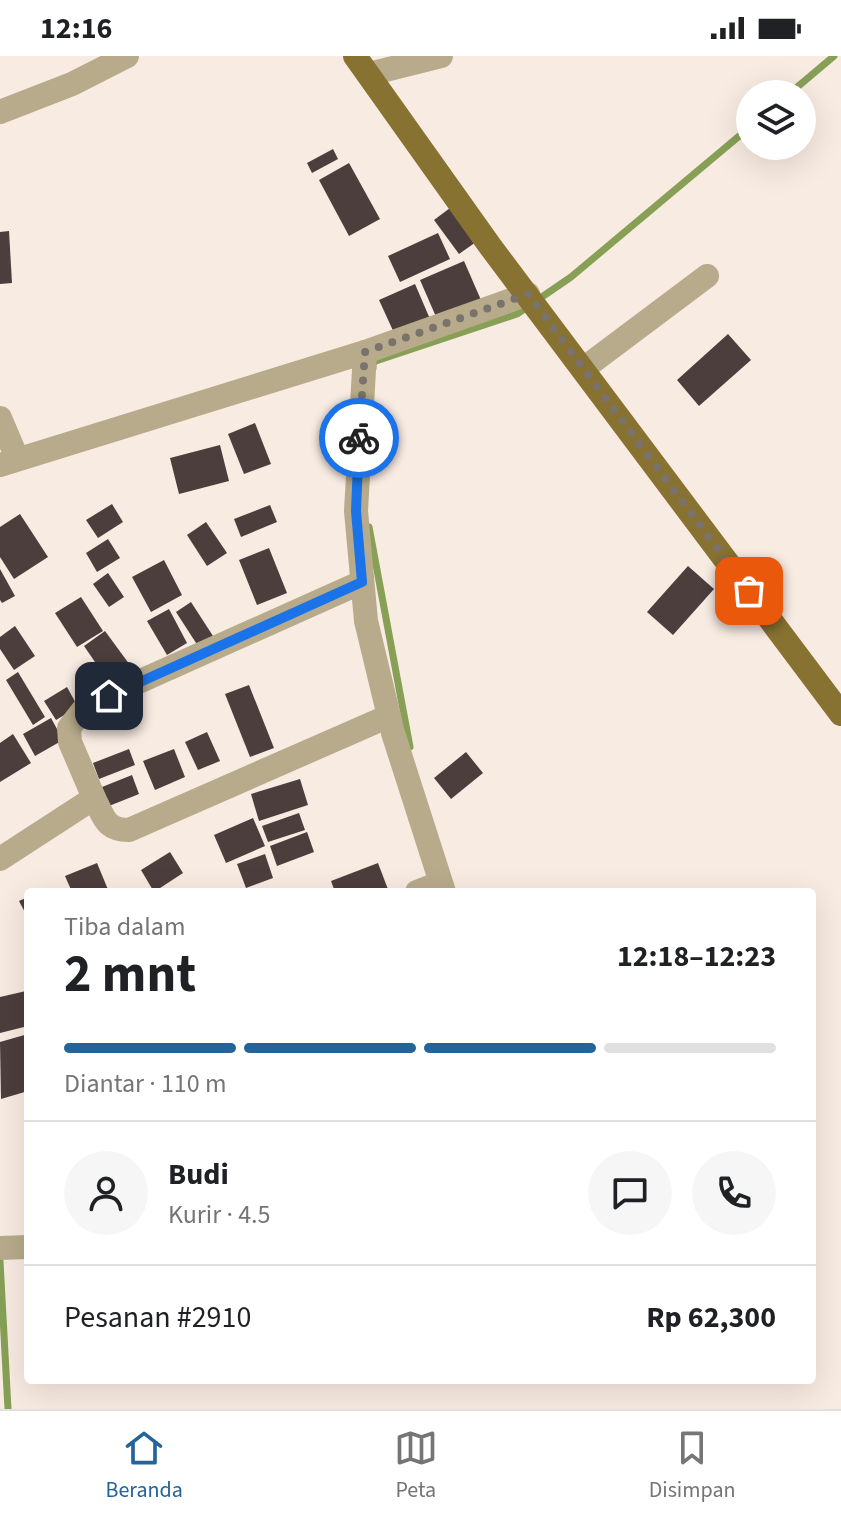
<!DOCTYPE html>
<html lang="id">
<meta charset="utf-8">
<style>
body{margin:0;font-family:"Source Sans 3",sans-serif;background:#f6f6f6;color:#202124;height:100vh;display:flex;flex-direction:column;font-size:30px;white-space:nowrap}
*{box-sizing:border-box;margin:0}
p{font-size:26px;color:#757577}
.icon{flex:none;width:44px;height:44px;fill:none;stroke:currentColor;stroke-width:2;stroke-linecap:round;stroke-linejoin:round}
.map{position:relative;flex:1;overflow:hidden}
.details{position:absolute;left:24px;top:832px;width:792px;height:496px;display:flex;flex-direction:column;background:#fff;border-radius:8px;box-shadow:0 8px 32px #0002}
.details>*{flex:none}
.buttons{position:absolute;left:736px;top:24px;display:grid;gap:16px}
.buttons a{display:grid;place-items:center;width:80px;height:80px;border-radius:50%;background:#fff;box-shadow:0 8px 32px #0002;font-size:40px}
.pin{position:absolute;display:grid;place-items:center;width:68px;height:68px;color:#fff;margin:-34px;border-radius:16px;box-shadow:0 4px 12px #0006}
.courier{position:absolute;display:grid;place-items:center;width:80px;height:80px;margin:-40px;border:6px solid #1a73e8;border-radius:50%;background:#fff;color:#222;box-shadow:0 2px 10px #0007}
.head em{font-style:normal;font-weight:700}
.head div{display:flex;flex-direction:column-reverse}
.head{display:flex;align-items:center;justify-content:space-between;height:136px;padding:0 40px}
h1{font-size:52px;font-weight:700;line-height:60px}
.bar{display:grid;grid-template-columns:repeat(4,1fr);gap:12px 8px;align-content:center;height:96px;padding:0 40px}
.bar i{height:10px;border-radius:6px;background:#e0e0e0}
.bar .selected{background:#25649a}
.bar p{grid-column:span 4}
.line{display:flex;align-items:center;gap:20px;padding:0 40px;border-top:2px solid #e0e0e0}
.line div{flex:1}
.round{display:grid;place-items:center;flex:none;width:84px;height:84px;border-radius:42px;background:#f6f6f6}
.status{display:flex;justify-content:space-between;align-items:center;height:56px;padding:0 40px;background:#fff;direction:ltr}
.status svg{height:22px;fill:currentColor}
.menu{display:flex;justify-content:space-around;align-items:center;height:112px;border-top:2px solid #e0e0e0;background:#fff;font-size:22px;color:#757577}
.menu a{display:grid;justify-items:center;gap:4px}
.menu .selected{color:#25649a}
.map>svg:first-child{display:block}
</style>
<div class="status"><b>12:16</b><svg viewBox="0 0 49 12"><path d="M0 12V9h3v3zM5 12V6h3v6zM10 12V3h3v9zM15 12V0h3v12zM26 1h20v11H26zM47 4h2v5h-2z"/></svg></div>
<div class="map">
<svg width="841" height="1353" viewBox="0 0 841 1353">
<rect width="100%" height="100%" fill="#f8ebe2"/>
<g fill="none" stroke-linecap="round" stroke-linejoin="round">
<g stroke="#87a056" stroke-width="7">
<path d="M 789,38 L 834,0"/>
<path d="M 373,312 L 373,306 L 517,258 L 571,221 L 750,71"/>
<path d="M 369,471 L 410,691"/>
<path d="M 0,1205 L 8,1353"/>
</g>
</g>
<g fill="#4c3e3d">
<path d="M 333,93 L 338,103 L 312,117 L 307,107 Z"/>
<path d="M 349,107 L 380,163 L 349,180 L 319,124 Z"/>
<path d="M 450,152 L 476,186 L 459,198 L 434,164 Z"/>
<path d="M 9,175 L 12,227 L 0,228 L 0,176 Z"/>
<path d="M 438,177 L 450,203 L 400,226 L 388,200 Z"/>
<path d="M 464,205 L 481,244 L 437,263 L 420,224 Z"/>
<path d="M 415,228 L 430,263 L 395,279 L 379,244 Z"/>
<path d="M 728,278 L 751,304 L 699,350 L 677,324 Z"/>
<path d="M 255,367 L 271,408 L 244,418 L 228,378 Z"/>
<path d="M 220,389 L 229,425 L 179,438 L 170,402 Z"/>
<path d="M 112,448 L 123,466 L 98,482 L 86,464 Z"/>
<path d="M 270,449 L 277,466 L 241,481 L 234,463 Z"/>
<path d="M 20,458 L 48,501 L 14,523 L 0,501 L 0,471 Z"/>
<path d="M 206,466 L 227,497 L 207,510 L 187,479 Z"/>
<path d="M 108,483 L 120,502 L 97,516 L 86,497 Z"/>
<path d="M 269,492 L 287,537 L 257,549 L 239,504 Z"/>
<path d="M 164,504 L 182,539 L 151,556 L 132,521 Z"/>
<path d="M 688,510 L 714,533 L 673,579 L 647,556 Z"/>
<path d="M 0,513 L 15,540 L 2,547 L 0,544 Z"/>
<path d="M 108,517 L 124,541 L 109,551 L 93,528 Z"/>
<path d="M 81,541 L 103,575 L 77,591 L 55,557 Z"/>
<path d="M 191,546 L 213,580 L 198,590 L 176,556 Z"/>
<path d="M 169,553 L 187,587 L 167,599 L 147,565 Z"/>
<path d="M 15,570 L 35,600 L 14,614 L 0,593 L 0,581 Z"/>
<path d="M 105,575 L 138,620 L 115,635 L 84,590 Z"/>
<path d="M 18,616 L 45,661 L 33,669 L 6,624 Z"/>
<path d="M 249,629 L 274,692 L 250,701 L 225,638 Z"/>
<path d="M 67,631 L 78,651 L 56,664 L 44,645 Z"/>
<path d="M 51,662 L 63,684 L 35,700 L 23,678 Z"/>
<path d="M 207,676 L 220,705 L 198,714 L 185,686 Z"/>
<path d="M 13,678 L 31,707 L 0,726 L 0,687 Z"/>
<path d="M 129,693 L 135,709 L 99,723 L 93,707 Z"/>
<path d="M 174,693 L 185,721 L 155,734 L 143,705 Z"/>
<path d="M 466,696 L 483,717 L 451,743 L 434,722 Z"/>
<path d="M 132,719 L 139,738 L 109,750 L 102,731 Z"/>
<path d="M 300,723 L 308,749 L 259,765 L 251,738 Z"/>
<path d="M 299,757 L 305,774 L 268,786 L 262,770 Z"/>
<path d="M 253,762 L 265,790 L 226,807 L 214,779 Z"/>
<path d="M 307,776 L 314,796 L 277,810 L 270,790 Z"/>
<path d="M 170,796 L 183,817 L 154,836 L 141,814 Z"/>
<path d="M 265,798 L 273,822 L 246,832 L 237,808 Z"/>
<path d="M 97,807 L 109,836 L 72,836 L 65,820 Z"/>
<path d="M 378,807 L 389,836 L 335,836 L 331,825 Z"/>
<path d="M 28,841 L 28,862 L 19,845 Z"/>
<path d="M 26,935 L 28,970 L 0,977 L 0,941 Z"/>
<path d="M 28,978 L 28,1035 L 1,1043 L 0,986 Z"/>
</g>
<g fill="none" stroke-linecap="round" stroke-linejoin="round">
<g stroke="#b7ab8b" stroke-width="24">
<path d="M 369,18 L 441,0"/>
<path d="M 0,56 L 72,28 L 127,0"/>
<path d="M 365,296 L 356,455 L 366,565 L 393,677 L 444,836"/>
<path d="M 583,313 L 707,220"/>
<path d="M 0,362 L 17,402"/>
<path d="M 0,409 L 365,296 L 528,238"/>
<path d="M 94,742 C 104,761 105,774 129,774 L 389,660"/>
<path d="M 0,803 L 94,742 L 70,686 L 69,672 L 87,649 L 362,526"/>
<path d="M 417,836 L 440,827"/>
<path d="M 0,1192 L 28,1191"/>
</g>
<path stroke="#887231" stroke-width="24" d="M 355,0 L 490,190 L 841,658"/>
</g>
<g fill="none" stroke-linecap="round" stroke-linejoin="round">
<path stroke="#7a726c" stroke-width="8" stroke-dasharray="0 14.4" d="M 359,382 L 365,296 L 528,238 L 749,535"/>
<path stroke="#1a73e8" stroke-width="10" d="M 109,640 L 362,526 L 356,455 L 359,382"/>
</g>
</svg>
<div class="buttons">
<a><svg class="icon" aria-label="layers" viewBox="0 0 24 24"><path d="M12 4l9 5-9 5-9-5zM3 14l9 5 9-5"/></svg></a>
</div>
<div class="pin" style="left:749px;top:535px;background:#ea580c"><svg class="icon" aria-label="bag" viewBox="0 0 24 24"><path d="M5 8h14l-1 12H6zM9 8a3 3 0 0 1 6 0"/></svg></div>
<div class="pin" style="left:109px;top:640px;background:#1f2937"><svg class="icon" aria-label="home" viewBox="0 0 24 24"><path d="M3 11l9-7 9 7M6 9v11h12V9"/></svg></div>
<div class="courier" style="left:359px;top:382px"><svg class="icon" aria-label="bike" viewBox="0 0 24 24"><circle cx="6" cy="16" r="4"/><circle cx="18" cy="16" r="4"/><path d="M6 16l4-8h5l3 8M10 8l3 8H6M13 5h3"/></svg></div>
<section class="details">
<div class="head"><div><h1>2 mnt</h1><p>Tiba dalam</p></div><em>12:18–12:23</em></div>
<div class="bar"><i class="selected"></i><i class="selected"></i><i class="selected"></i><i></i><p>Diantar · 110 m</p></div>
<div class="line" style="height:144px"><a class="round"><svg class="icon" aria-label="person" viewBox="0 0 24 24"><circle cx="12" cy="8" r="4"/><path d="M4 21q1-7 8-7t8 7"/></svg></a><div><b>Budi</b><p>Kurir · 4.5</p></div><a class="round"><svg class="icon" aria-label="chat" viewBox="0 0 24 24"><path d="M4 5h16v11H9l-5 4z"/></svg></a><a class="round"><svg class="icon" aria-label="phone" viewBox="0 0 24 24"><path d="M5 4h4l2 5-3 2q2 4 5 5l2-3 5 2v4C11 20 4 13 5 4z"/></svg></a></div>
<div class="line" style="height:104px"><div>Pesanan #2910</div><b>Rp 62,300</b></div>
</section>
</div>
<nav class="menu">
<a class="selected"><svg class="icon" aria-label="home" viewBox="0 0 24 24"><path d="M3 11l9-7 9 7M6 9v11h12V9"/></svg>Beranda</a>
<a><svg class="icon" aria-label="map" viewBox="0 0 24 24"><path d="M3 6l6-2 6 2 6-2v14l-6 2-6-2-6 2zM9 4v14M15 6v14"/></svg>Peta</a>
<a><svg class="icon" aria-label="saved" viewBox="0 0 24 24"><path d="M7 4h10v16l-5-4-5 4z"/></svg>Disimpan</a>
</nav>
